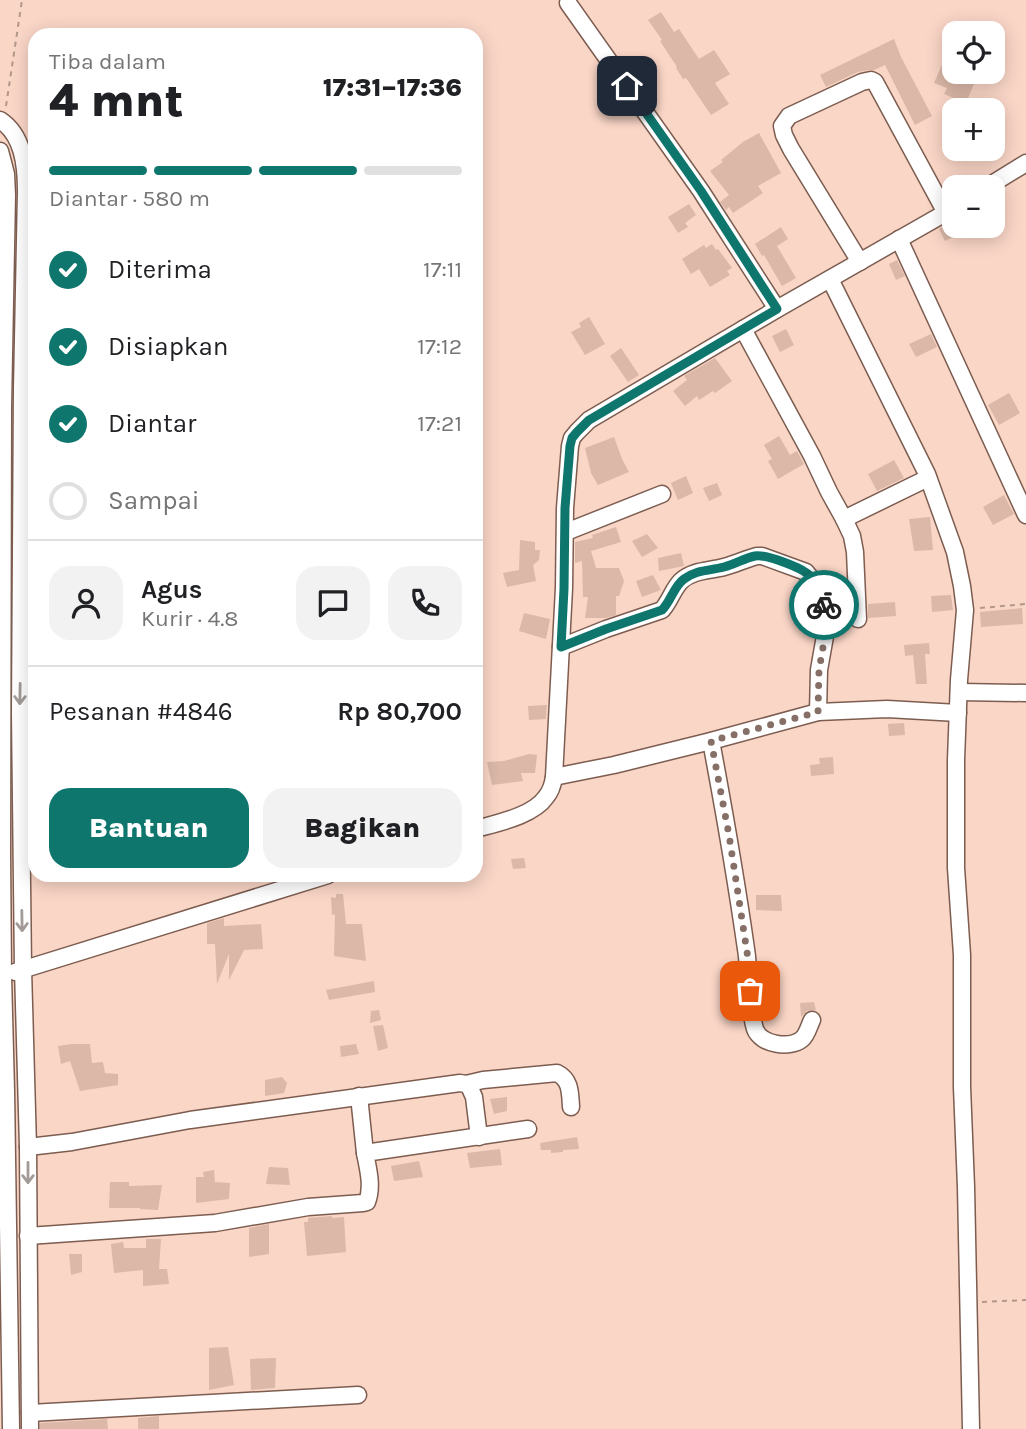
<!DOCTYPE html>
<html lang="id">
<meta charset="utf-8">
<style>
body{margin:0;font-family:Karla,sans-serif;background:#f2f2f2;color:#202124;height:100vh;display:flex;flex-direction:column;font-size:26px;white-space:nowrap}
*{box-sizing:border-box;margin:0}
p{font-size:23px;color:#757577}
.icon{flex:none;width:38px;height:38px;fill:none;stroke:currentColor;stroke-width:2;stroke-linecap:round;stroke-linejoin:round}
.map{position:relative;flex:1;overflow:hidden}
.details{position:absolute;left:28px;top:28px;width:455px;height:854px;display:flex;flex-direction:column;background:#fff;border-radius:21px;box-shadow:0 4px 18px #0003}
.details>*{flex:none}
.fabs{position:absolute;left:942px;top:21px;display:grid;gap:14px}
.fabs a{display:grid;place-items:center;width:63px;height:63px;border-radius:14px;background:#fff;box-shadow:0 4px 18px #0003;font-size:35px}
.pin{position:absolute;display:grid;place-items:center;width:60px;height:60px;color:#fff;margin:-30px;border-radius:14px;box-shadow:0 4px 10px #0006}
.courier{position:absolute;display:grid;place-items:center;width:70px;height:70px;margin:-35px;border:5px solid #0f766e;border-radius:50%;background:#fff;color:#222;box-shadow:0 2px 9px #0007}
.head em{font-style:normal;font-weight:800}
.head div{display:flex;flex-direction:column-reverse}
.head{display:flex;align-items:center;justify-content:space-between;height:119px;padding:0 21px}
h1{font-size:46px;font-weight:800;line-height:52px}
.bar{display:grid;grid-template-columns:repeat(4,1fr);gap:10px 7px;align-content:center;height:84px;padding:0 21px}
.bar i{height:9px;border-radius:5px;background:#e0e0e0}
.bar .active{background:#0f766e}
.bar p{grid-column:span 4}
.line{display:flex;align-items:center;gap:18px;padding:0 21px;border-top:2px solid #e0e0e0}
.line div{flex:1}
.round{display:grid;place-items:center;flex:none;width:74px;height:74px;border-radius:21px;background:#f2f2f2}
ol{padding:0 21px;list-style:none}
li{display:flex;align-items:center;gap:21px;height:77px}
li p{margin-inline-start:auto}
li .icon{padding:7px;border-radius:50%;background:#0f766e;color:#fff;stroke-width:4}
li:last-child{color:#757577}
li i{width:38px;height:38px;border:4px solid #e0e0e0;border-radius:50%}
.action{display:flex;gap:14px;margin-top:auto;padding:14px 21px}
.action a{flex:1;height:80px;border-radius:21px;background:#0f766e;color:#fff;font-size:28px;font-weight:800;line-height:80px;text-align:center}
.action a+a{background:#f2f2f2;color:#202124}
.map>svg:first-child{display:block}
</style>
<div class="map">
<svg width="1026" height="1429" viewBox="0 0 1026 1429">
<rect width="100%" height="100%" fill="#fad6c7"/>
<g fill="#dbb8a8">
<path d="M 661,12 L 674,32 L 679,29 L 699,59 L 714,50 L 730,74 L 715,83 L 729,104 L 711,115 L 686,78 L 683,79 L 676,68 L 677,67 L 660,41 L 662,40 L 648,20 Z"/>
<path d="M 894,39 L 901,57 L 932,116 L 915,125 L 885,65 L 874,70 L 869,70 L 858,72 L 826,87 L 820,75 Z"/>
<path d="M 945,58 L 954,62 L 954,72 L 979,72 L 966,103 L 944,94 L 947,88 L 934,83 Z"/>
<path d="M 759,133 L 781,173 L 758,186 L 763,193 L 733,213 L 729,207 L 726,210 L 720,202 L 729,195 L 710,171 L 723,162 L 721,160 L 743,142 Z"/>
<path d="M 689,204 L 696,215 L 685,223 L 688,227 L 678,233 L 668,217 Z"/>
<path d="M 954,220 L 954,226 L 957,226 L 961,233 L 945,241 L 939,229 Z"/>
<path d="M 781,227 L 788,239 L 777,246 L 796,278 L 782,286 L 764,255 L 762,256 L 755,244 Z"/>
<path d="M 712,244 L 716,250 L 718,249 L 732,268 L 727,271 L 730,275 L 710,287 L 699,269 L 691,274 L 682,259 L 704,245 L 706,248 Z"/>
<path d="M 897,260 L 905,276 L 896,280 L 889,264 Z"/>
<path d="M 589,317 L 605,344 L 585,355 L 571,332 L 581,327 L 579,323 Z"/>
<path d="M 786,329 L 794,345 L 780,352 L 772,336 Z"/>
<path d="M 931,334 L 937,347 L 916,357 L 909,344 Z"/>
<path d="M 621,348 L 639,375 L 628,382 L 610,356 Z"/>
<path d="M 715,358 L 732,381 L 715,393 L 713,391 L 699,400 L 697,396 L 685,406 L 673,391 L 687,380 L 684,376 Z"/>
<path d="M 1009,393 L 1020,413 L 999,425 L 988,405 Z"/>
<path d="M 779,436 L 790,455 L 797,451 L 804,464 L 778,479 L 768,461 L 772,459 L 764,445 Z"/>
<path d="M 614,437 L 622,459 L 629,472 L 598,485 L 591,473 L 585,448 Z"/>
<path d="M 894,460 L 904,478 L 877,491 L 868,474 Z"/>
<path d="M 686,476 L 693,493 L 678,500 L 671,483 Z"/>
<path d="M 717,483 L 722,495 L 709,501 L 703,488 Z"/>
<path d="M 1004,495 L 1014,514 L 993,525 L 983,507 Z"/>
<path d="M 930,517 L 933,550 L 914,551 L 909,519 Z"/>
<path d="M 616,527 L 621,542 L 591,551 L 596,568 L 619,568 L 624,581 L 619,596 L 616,596 L 616,615 L 606,618 L 585,618 L 588,597 L 583,597 L 582,561 L 575,563 L 575,542 L 593,538 L 592,535 Z"/>
<path d="M 647,534 L 658,548 L 642,557 L 632,541 Z"/>
<path d="M 520,540 L 535,542 L 535,550 L 540,550 L 539,560 L 533,565 L 536,581 L 507,587 L 503,573 L 519,570 Z"/>
<path d="M 681,553 L 684,566 L 659,571 L 658,558 Z"/>
<path d="M 653,575 L 661,590 L 642,597 L 636,581 Z"/>
<path d="M 951,595 L 953,610 L 932,612 L 931,596 Z"/>
<path d="M 895,602 L 896,616 L 868,618 L 868,604 Z"/>
<path d="M 1022,608 L 1023,624 L 981,627 L 980,612 Z"/>
<path d="M 524,613 L 550,619 L 546,639 L 519,631 Z"/>
<path d="M 929,643 L 930,654 L 925,654 L 927,684 L 916,684 L 913,655 L 905,656 L 904,645 Z"/>
<path d="M 547,705 L 546,719 L 529,720 L 528,706 Z"/>
<path d="M 904,723 L 905,735 L 889,736 L 888,724 Z"/>
<path d="M 529,754 L 537,755 L 535,773 L 521,773 L 523,781 L 492,785 L 487,762 L 504,761 Z"/>
<path d="M 833,757 L 834,774 L 811,776 L 810,765 L 820,764 L 819,758 Z"/>
<path d="M 524,858 L 526,868 L 513,869 L 511,859 Z"/>
<path d="M 336,894 L 343,894 L 346,924 L 362,924 L 366,961 L 334,956 L 335,914 L 332,915 L 331,897 L 336,898 Z"/>
<path d="M 756,895 L 781,895 L 782,911 L 756,910 Z"/>
<path d="M 224,918 L 224,926 L 261,924 L 263,949 L 244,950 L 229,980 L 229,954 L 217,984 L 215,944 L 207,944 L 207,923 Z"/>
<path d="M 374,981 L 375,992 L 329,1000 L 326,990 Z"/>
<path d="M 814,1002 L 816,1010 L 807,1011 L 801,1017 L 800,1003 Z"/>
<path d="M 379,1010 L 381,1020 L 370,1023 L 371,1011 Z"/>
<path d="M 383,1025 L 388,1048 L 378,1051 L 373,1026 Z"/>
<path d="M 72,1044 L 90,1044 L 92,1063 L 103,1062 L 105,1073 L 118,1074 L 118,1085 L 80,1091 L 70,1061 L 61,1064 L 58,1046 Z"/>
<path d="M 356,1044 L 359,1054 L 341,1057 L 340,1046 Z"/>
<path d="M 282,1077 L 287,1083 L 284,1093 L 265,1096 L 265,1080 Z"/>
<path d="M 507,1097 L 507,1111 L 494,1114 L 490,1099 Z"/>
<path d="M 577,1137 L 579,1149 L 563,1150 L 563,1152 L 551,1153 L 551,1150 L 541,1150 L 540,1143 Z"/>
<path d="M 500,1149 L 502,1165 L 470,1168 L 467,1153 Z"/>
<path d="M 419,1161 L 423,1177 L 394,1181 L 391,1166 Z"/>
<path d="M 269,1167 L 288,1168 L 290,1185 L 266,1184 Z"/>
<path d="M 214,1170 L 215,1182 L 230,1183 L 229,1199 L 196,1203 L 196,1177 L 204,1177 L 203,1172 Z"/>
<path d="M 110,1182 L 129,1182 L 129,1186 L 162,1185 L 158,1210 L 140,1209 L 140,1208 L 109,1208 Z"/>
<path d="M 332,1216 L 332,1218 L 344,1217 L 346,1252 L 307,1256 L 304,1222 L 308,1222 L 308,1218 Z"/>
<path d="M 269,1224 L 269,1254 L 249,1257 L 249,1228 Z"/>
<path d="M 146,1239 L 161,1239 L 159,1269 L 167,1269 L 169,1284 L 143,1286 L 143,1270 L 114,1273 L 111,1244 L 123,1242 L 124,1248 L 146,1248 Z"/>
<path d="M 69,1254 L 82,1254 L 82,1272 L 71,1275 Z"/>
<path d="M 228,1347 L 234,1385 L 209,1390 L 209,1348 Z"/>
<path d="M 276,1358 L 275,1388 L 251,1390 L 250,1359 Z"/>
<path d="M 159,1416 L 159,1429 L 138,1429 L 138,1418 Z"/>
<path d="M 107,1419 L 108,1429 L 40,1429 L 40,1423 Z"/>
</g>
<g fill="none" stroke-linecap="round" stroke-linejoin="round">
<g stroke="#7c5d50" stroke-width="19">
<g id="minor">
<path d="M 568,3 L 701,191 L 777,309"/>
<path d="M 0,120 C 23,135 26,165 26,191 L 22,389 L 20,713 L 23,969 L 28,1147 L 30,1429"/>
<path d="M 0,151 L 6,174 L 7,195 L 3,408 L 2,852 L 3,976 L 6,1090 L 11,1429"/>
<path d="M 987,187 L 1026,163"/>
<path d="M 899,239 L 1026,515"/>
<path d="M 860,262 L 791,149 L 784,135 L 782,126 L 789,116 L 862,82 L 871,80 L 875,82 L 946,213"/>
<path d="M 830,279 L 927,474 L 955,552 L 962,586 L 965,610 L 959,680 L 956,760 L 956,868 L 962,955 L 962,1087 L 966,1187 L 971,1429"/>
<path d="M 743,329 L 812,456 L 829,492 L 844,519 L 852,536 L 855,552 L 858,619"/>
<path d="M 844,519 L 928,478"/>
<path d="M 566,532 L 662,494"/>
<path d="M 561,647 L 606,629 L 662,610 C 670,601 673,589 681,581 C 693,570 709,571 724,567 C 735,564 746,559 757,556 L 762,556 L 806,572 L 811,578 L 825,606 L 828,619 L 819,670 L 818,712"/>
<path d="M 959,692 L 1026,693"/>
<path d="M 711,741 C 724,810 736,879 746,949 C 750,973 748,1006 755,1029 C 761,1045 790,1049 802,1039 C 807,1035 809,1026 812,1020"/>
<path d="M 554,777 L 614,765 L 711,741 L 818,712 L 887,709 L 958,713"/>
<path d="M 476,829 C 497,823 533,816 546,797 C 551,791 553,784 554,777 L 564,588 L 565,508 L 570,446 L 572,438 L 577,432 L 589,420 L 777,309 L 954,208"/>
<path d="M 15,972 L 328,875"/>
<path d="M 466,1084 L 483,1080 L 557,1073 C 571,1080 570,1093 571,1107"/>
<path d="M 359,1096 L 365,1153"/>
<path d="M 28,1147 L 72,1142 L 190,1120 L 460,1083 L 466,1084 L 469,1086 L 474,1097 L 479,1137"/>
<path d="M 28,1236 L 215,1223 L 308,1207 L 363,1203 L 367,1202 C 373,1186 368,1169 365,1153 L 528,1129"/>
<path d="M 30,1413 L 358,1395"/>
</g>
</g>
<g stroke="#b2978b" stroke-width="2" stroke-dasharray="5 5" stroke-linecap="butt">
<path d="M 6,106 L 22,0"/>
<path d="M 980,608 L 1026,604"/>
<path d="M 982,1302 L 1026,1300"/>
</g>
<use href="#minor" stroke="#fff" stroke-width="16"/>
</g>
<defs><path id="oneway-shaft" d="M-6 0H5M1.5-3L5.5 0L1.5 3" fill="none" stroke-width="1.6" stroke-linecap="round" stroke-linejoin="round" transform="scale(1.75)"/></defs>
<g stroke="#a29b98">
<use href="#oneway-shaft" transform="translate(20 694) rotate(91)"/>
<use href="#oneway-shaft" transform="translate(22 921) rotate(89)"/>
<use href="#oneway-shaft" transform="translate(28 1173) rotate(90)"/>
</g>
<g fill="none" stroke-linecap="round" stroke-linejoin="round">
<path stroke="#856f66" stroke-width="7" stroke-dasharray="0 12.6" d="M 750,991 L 749,965 L 729,835 L 711,741 L 818,712 L 819,670 L 828,619 L 824,605"/>
<path stroke="#0f766e" stroke-width="9" d="M 627,86 L 701,191 L 777,309 L 589,420 L 577,432 L 572,438 L 570,446 L 565,508 L 564,589 L 561,647 L 606,629 L 662,610 C 671,601 674,586 684,579 C 698,569 709,571 724,567 C 735,564 745,558 755,556 C 766,554 803,568 810,576 C 816,584 820,596 824,605"/>
</g>
</svg>
<div class="fabs">
<a><svg class="icon" aria-label="locate" viewBox="0 0 24 24"><circle cx="12" cy="12" r="6"/><path d="M12 2v4M12 18v4M2 12h4M18 12h4"/></svg></a>
<a>+</a>
<a>−</a>
</div>
<div class="pin" style="left:750px;top:991px;background:#ea580c"><svg class="icon" aria-label="bag" viewBox="0 0 24 24"><path d="M5 8h14l-1 12H6zM9 8a3 3 0 0 1 6 0"/></svg></div>
<div class="pin" style="left:627px;top:86px;background:#1f2937"><svg class="icon" aria-label="home" viewBox="0 0 24 24"><path d="M3 11l9-7 9 7M6 9v11h12V9"/></svg></div>
<div class="courier" style="left:824px;top:605px"><svg class="icon" aria-label="bike" viewBox="0 0 24 24"><circle cx="6" cy="16" r="4"/><circle cx="18" cy="16" r="4"/><path d="M6 16l4-8h5l3 8M10 8l3 8H6M13 5h3"/></svg></div>
<section class="details">
<div class="head"><div><h1>4 mnt</h1><p>Tiba dalam</p></div><em>17:31–17:36</em></div>
<div class="bar"><i class="active"></i><i class="active"></i><i class="active"></i><i></i><p>Diantar · 580 m</p></div>
<ol>
<li><svg class="icon" aria-label="check" viewBox="0 0 24 24"><path d="M5 12l5 5 9-10"/></svg>Diterima<p>17:11</p></li>
<li><svg class="icon" aria-label="check" viewBox="0 0 24 24"><path d="M5 12l5 5 9-10"/></svg>Disiapkan<p>17:12</p></li>
<li><svg class="icon" aria-label="check" viewBox="0 0 24 24"><path d="M5 12l5 5 9-10"/></svg>Diantar<p>17:21</p></li>
<li><i></i>Sampai</li>
</ol>
<div class="line" style="height:126px"><a class="round"><svg class="icon" aria-label="person" viewBox="0 0 24 24"><circle cx="12" cy="8" r="4"/><path d="M4 21q1-7 8-7t8 7"/></svg></a><div><b>Agus</b><p>Kurir · 4.8</p></div><a class="round"><svg class="icon" aria-label="chat" viewBox="0 0 24 24"><path d="M4 5h16v11H9l-5 4z"/></svg></a><a class="round"><svg class="icon" aria-label="phone" viewBox="0 0 24 24"><path d="M5 4h4l2 5-3 2q2 4 5 5l2-3 5 2v4C11 20 4 13 5 4z"/></svg></a></div>
<div class="line" style="height:91px"><div>Pesanan #4846</div><b>Rp 80,700</b></div>
<div class="action"><a>Bantuan</a><a>Bagikan</a></div>
</section>
</div>
